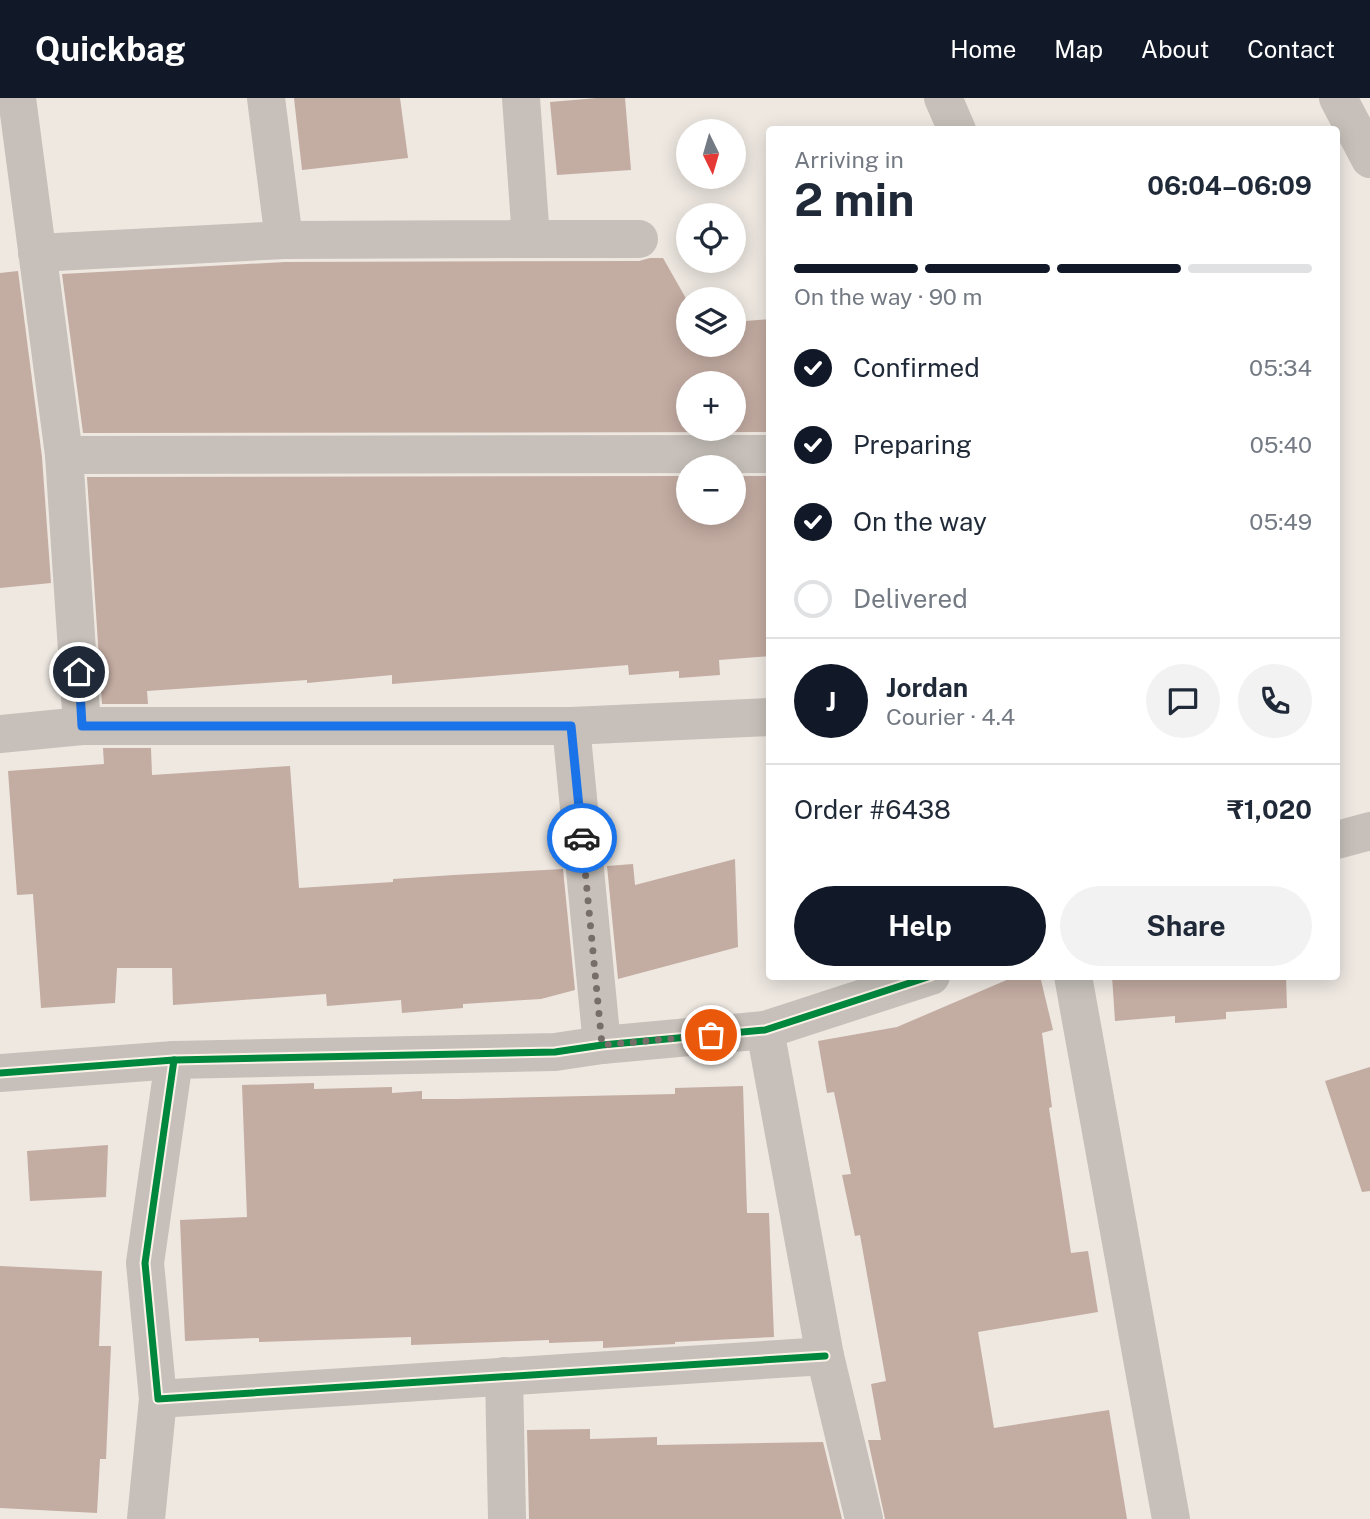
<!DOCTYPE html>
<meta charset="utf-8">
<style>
body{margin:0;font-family:"Public Sans",sans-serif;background:#f2f2f3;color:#1f2937;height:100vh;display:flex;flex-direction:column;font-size:26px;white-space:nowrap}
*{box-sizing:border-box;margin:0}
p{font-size:23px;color:#747a83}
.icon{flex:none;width:38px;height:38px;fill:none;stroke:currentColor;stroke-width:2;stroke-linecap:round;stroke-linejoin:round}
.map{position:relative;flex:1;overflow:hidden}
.details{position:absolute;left:766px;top:28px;width:574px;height:854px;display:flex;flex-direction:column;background:#fff;border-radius:7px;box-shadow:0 4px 18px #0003}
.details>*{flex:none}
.needle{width:46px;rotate:175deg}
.controls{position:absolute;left:676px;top:21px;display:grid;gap:14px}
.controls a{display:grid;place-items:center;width:70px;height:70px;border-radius:50%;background:#fff;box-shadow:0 4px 18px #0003;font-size:35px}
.pin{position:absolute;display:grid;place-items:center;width:60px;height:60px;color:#fff;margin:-30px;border:4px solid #fff;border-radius:50%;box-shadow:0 2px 7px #0007}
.courier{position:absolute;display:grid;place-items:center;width:70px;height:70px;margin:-35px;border:5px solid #1a73e8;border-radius:50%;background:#fff;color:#222;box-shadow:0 2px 9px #0007}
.overview em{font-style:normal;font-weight:700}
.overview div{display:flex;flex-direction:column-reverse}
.overview{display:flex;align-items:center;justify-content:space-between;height:119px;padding:0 28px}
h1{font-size:46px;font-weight:700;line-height:52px}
.bar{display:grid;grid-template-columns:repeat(4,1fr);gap:10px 7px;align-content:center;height:84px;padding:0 28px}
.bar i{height:9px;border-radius:5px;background:#e0e1e3}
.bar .selected{background:#111827}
.bar p{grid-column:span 4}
.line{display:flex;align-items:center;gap:18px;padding:0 28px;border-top:2px solid #e0e1e3}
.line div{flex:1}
.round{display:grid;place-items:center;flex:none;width:74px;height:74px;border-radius:37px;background:#f2f2f3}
ol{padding:0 28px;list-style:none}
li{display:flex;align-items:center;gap:21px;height:77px}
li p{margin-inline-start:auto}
li .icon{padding:7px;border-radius:50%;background:#111827;color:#fff;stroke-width:4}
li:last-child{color:#747a83}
li i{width:38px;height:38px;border:4px solid #e0e1e3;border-radius:50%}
.button{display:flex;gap:14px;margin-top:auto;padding:14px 28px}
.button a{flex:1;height:80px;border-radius:42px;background:#111827;color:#fff;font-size:28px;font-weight:700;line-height:80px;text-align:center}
.button a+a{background:#f2f2f3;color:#1f2937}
header{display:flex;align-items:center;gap:42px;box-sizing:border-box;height:98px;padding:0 35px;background:#111827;color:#fff}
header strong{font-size:33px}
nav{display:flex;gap:38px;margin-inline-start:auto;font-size:24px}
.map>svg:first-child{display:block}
</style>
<header>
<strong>Quickbag</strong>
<nav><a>Home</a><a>Map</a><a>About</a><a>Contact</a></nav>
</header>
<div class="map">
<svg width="1370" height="1421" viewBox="0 0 1370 1421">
<rect width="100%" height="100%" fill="#eee8e1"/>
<g fill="#c3aca2" fill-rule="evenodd">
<path d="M 294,0 L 400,0 L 408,60 L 302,72 Z"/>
<path d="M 597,0 L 625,0 L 631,72 L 557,77 L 550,4 Z"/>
<path d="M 650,160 L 663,160 L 688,204 L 688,247 L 733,247 L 733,224 L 770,221 L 770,334 L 83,335 L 62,176 L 285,164 L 639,163 ZM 688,285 L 733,285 L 733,331 L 688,331 Z"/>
<path d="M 18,173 L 42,359 L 51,485 L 0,490 L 0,175 Z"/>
<path d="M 688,378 L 688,415 L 733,415 L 733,378 L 770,378 L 770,558 L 719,562 L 720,577 L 679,580 L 679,573 L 629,577 L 628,567 L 392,586 L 392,577 L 307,585 L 307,582 L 147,593 L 148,606 L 102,606 L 87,379 Z"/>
<path d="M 103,650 L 151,650 L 152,677 L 290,668 L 299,790 L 393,784 L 393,781 L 454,777 L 563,771 L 575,892 L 541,901 L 463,906 L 463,910 L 402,915 L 401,902 L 327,908 L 326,896 L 173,907 L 172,870 L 117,870 L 115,905 L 41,910 L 33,796 L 17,797 L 8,673 L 104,666 Z"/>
<path d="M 735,761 L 738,849 L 618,881 L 607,768 L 633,766 L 635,787 Z"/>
<path d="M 1016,878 L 1040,878 L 1053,932 L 1042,935 L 1052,1009 L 1049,1010 L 1071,1155 L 1088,1153 L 1098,1214 L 978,1234 L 994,1330 L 1109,1312 L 1127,1421 L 885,1421 L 868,1342 L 881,1342 L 871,1286 L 886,1283 L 860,1137 L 855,1138 L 842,1077 L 851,1076 L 834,994 L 827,995 L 818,943 L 897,929 Z"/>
<path d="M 1112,878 L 1286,878 L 1287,910 L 1226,914 L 1226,921 L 1175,925 L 1175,918 L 1115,923 Z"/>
<path d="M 1370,969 L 1370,1093 L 1362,1094 L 1325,983 Z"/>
<path d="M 314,985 L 314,991 L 392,989 L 392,995 L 422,993 L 422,1001 L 458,1001 L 675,996 L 675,990 L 743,988 L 747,1115 L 769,1115 L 774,1239 L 675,1244 L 675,1246 L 603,1250 L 603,1243 L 549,1245 L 549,1242 L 411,1247 L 411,1239 L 259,1244 L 259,1240 L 185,1243 L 180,1122 L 247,1119 L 242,987 Z"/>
<path d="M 108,1047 L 106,1099 L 30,1103 L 27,1053 Z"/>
<path d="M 0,1168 L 102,1173 L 99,1248 L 111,1248 L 106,1361 L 100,1361 L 97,1415 L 0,1410 Z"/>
<path d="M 590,1331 L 590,1341 L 657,1339 L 657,1347 L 823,1344 L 842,1421 L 529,1421 L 527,1332 Z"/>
</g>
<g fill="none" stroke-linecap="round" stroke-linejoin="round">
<g stroke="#c7c0ba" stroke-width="38">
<path d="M 17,0 L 64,357 L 82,628"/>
<path d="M 266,0 L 284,142"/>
<path d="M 943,0 L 957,32"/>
<path d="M 1338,0 L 1370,61"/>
<path d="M 531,141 L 639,141"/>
<path d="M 37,155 L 284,142 L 531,141 L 521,0"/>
<path d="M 64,357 L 770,356"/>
<path d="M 571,628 L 602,947"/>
<path d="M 0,636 L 82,628 L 571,628 L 770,619"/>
<path d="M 1337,742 L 1370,733"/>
<path d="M 1073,878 L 1171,1421"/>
<path d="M 765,932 L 825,1258 L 864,1421"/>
<path d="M 174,962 L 145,1165 L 158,1301 L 825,1258"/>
<path d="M 0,975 L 174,962 L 555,954 L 602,947 L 765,932 L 931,878"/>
<path d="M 504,1278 L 507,1421"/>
<path d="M 146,1421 L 158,1301"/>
</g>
<g stroke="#fbf2e8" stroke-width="11">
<g id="cycleway">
<path d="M 174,962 L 145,1165 L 158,1301 L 825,1258"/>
<path d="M 0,975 L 174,962 L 555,954 L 602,947 L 765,932 L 931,878"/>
</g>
</g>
<use href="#cycleway" stroke="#00873e" stroke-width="7"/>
</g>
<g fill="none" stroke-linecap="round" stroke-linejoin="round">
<path stroke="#786e69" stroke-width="7" stroke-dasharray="0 12.6" d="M 582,740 L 602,947 L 711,937"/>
<path stroke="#1a73e8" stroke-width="9" d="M 79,574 L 82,628 L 571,628 L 582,740"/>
</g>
</svg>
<div class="controls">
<a><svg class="needle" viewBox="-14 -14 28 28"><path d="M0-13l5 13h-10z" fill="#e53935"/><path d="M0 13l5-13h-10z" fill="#747a83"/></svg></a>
<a><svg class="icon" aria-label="locate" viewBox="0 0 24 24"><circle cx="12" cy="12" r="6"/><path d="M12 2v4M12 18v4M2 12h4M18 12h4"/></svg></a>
<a><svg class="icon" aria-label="layers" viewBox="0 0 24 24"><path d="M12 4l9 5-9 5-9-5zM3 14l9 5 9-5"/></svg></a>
<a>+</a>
<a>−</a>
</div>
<div class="pin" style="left:711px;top:937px;background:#ea580c"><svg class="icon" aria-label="bag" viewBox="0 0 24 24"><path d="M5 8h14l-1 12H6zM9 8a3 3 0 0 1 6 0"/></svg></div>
<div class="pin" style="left:79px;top:574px;background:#1f2937"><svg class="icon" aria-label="home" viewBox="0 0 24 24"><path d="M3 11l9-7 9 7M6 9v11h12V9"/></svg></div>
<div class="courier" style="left:582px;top:740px"><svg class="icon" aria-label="car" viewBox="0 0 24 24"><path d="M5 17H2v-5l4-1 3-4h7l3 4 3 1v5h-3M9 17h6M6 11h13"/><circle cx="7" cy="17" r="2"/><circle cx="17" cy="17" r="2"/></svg></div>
<section class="details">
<div class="overview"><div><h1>2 min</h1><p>Arriving in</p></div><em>06:04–06:09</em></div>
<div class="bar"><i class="selected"></i><i class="selected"></i><i class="selected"></i><i></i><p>On the way · 90 m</p></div>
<ol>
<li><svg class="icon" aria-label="check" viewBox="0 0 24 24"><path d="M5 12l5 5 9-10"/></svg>Confirmed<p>05:34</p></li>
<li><svg class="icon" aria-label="check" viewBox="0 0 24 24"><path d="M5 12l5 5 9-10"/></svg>Preparing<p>05:40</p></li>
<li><svg class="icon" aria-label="check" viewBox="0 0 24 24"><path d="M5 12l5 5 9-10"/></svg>On the way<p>05:49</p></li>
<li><i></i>Delivered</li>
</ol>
<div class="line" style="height:126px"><b class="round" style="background:#111827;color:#fff">J</b><div><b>Jordan</b><p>Courier · 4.4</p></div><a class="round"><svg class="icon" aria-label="chat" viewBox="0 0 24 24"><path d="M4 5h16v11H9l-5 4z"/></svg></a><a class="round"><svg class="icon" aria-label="phone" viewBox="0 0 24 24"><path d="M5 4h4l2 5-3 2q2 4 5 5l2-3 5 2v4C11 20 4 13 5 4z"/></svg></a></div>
<div class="line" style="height:91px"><div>Order #6438</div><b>₹1,020</b></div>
<div class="button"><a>Help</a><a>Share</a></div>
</section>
</div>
